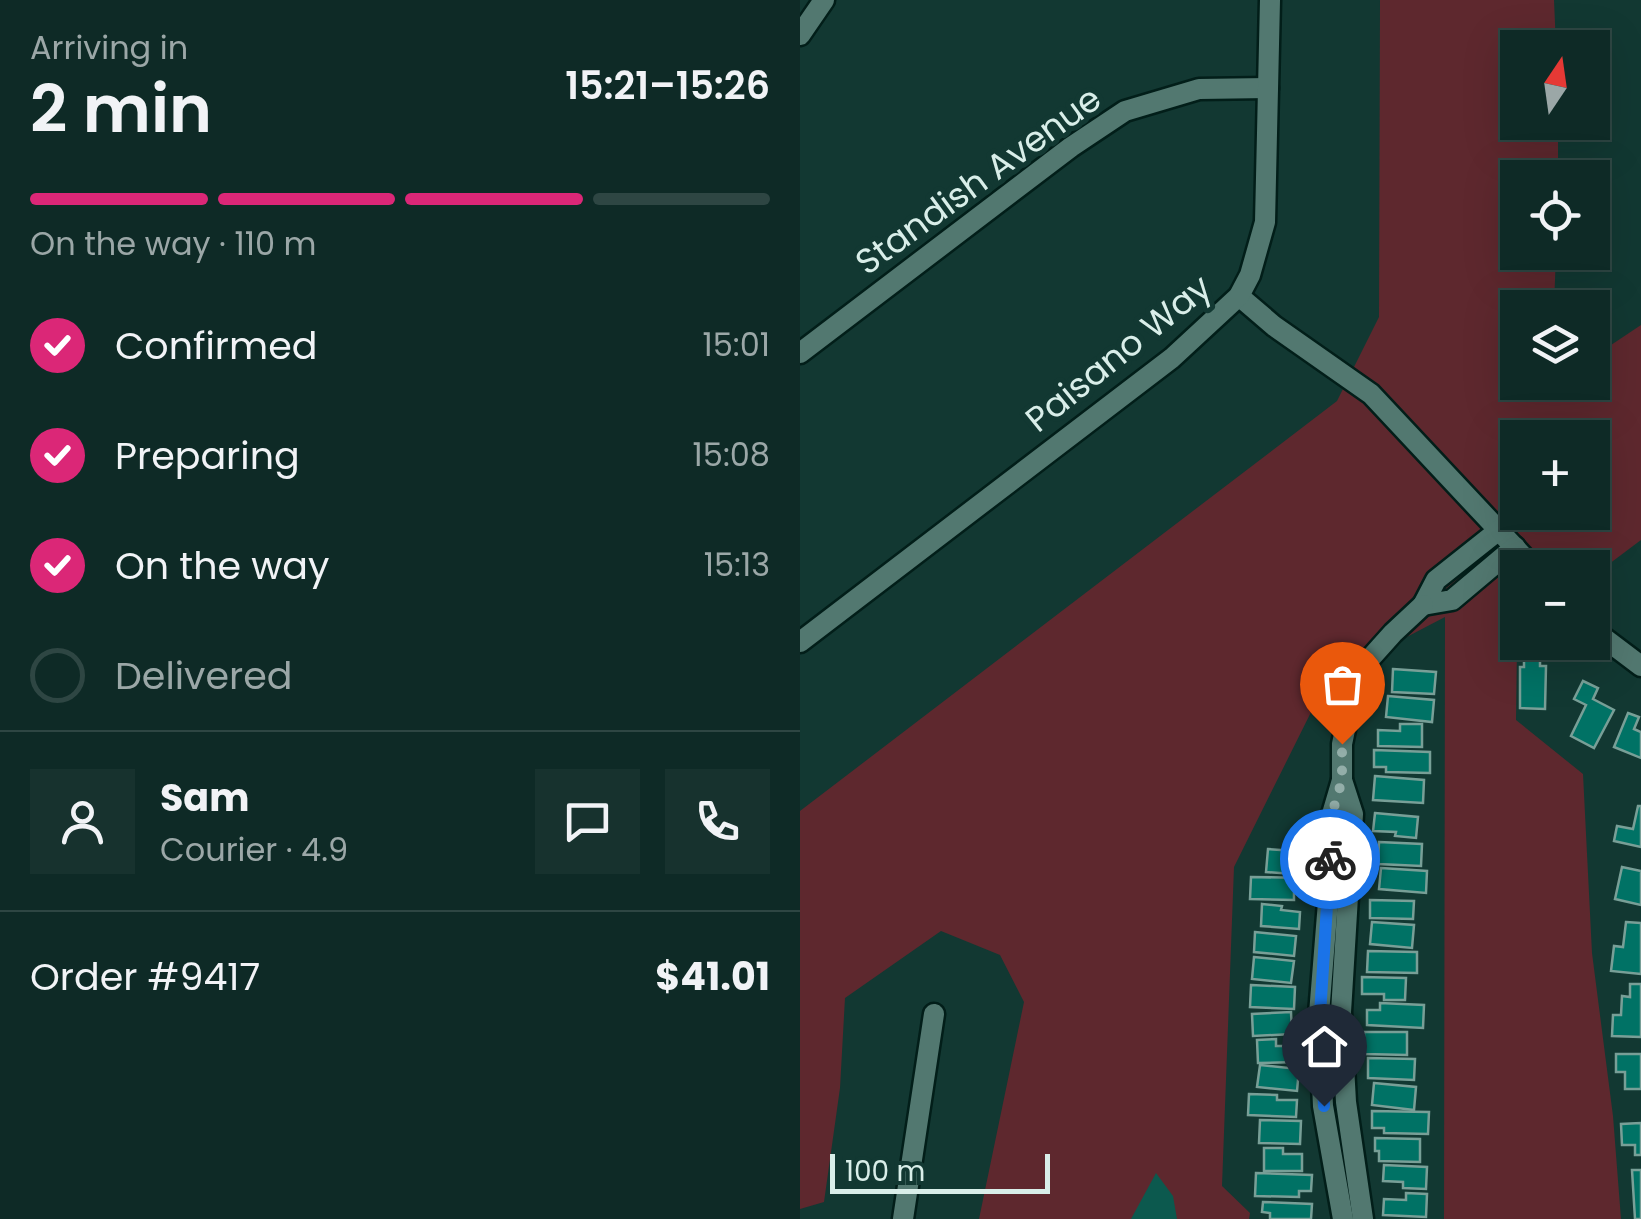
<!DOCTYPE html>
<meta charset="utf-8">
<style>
body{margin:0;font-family:Poppins,sans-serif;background:#17322e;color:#f1f3f6;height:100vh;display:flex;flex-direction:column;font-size:38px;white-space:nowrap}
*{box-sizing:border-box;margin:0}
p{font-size:32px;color:#9ba7a7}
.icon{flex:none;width:55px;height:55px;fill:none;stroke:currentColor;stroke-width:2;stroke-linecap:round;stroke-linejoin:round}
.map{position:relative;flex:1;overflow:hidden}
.details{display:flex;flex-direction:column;background:#0e2a26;width:800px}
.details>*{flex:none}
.needle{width:65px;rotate:13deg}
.buttons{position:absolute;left:700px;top:30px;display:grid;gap:20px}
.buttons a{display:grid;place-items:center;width:110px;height:110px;border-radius:0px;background:#0e2a26;box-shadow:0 10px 40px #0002,0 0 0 2px #2e4643;font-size:50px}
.scale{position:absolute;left:30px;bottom:25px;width:220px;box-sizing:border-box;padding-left:10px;border:5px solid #d9eee9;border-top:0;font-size:28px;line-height:35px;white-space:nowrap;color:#d9eee9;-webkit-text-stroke:8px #123832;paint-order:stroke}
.pin{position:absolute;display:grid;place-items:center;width:85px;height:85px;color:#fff;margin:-102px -42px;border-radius:50% 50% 50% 0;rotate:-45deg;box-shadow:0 0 10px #0007}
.pin .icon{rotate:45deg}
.courier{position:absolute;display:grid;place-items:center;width:100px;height:100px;margin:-50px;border:8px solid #1a73e8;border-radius:50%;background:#fff;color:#222;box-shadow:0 2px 12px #0007}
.overview em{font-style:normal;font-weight:600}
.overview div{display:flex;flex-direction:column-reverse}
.overview{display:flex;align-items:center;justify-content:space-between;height:170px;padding:0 30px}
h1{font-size:65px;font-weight:600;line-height:75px}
.bar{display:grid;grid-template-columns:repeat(4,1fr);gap:15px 10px;align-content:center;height:120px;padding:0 30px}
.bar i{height:12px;border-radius:8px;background:#2e4643}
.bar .on{background:#db2777}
.bar p{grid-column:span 4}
.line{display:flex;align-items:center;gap:25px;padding:0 30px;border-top:2px solid #2e4643}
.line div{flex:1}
.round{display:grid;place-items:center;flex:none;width:105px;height:105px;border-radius:0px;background:#17322e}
ol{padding:0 30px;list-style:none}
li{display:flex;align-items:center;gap:30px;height:110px}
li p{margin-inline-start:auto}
li .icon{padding:10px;border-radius:50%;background:#db2777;color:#fff;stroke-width:4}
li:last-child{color:#9ba7a7}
li i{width:55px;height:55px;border:5px solid #2e4643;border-radius:50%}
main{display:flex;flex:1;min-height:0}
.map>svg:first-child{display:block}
</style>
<main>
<section class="details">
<div class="overview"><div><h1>2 min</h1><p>Arriving in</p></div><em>15:21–15:26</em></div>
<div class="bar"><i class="on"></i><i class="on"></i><i class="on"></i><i></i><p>On the way · 110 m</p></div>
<ol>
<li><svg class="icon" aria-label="check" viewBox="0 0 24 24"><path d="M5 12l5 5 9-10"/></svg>Confirmed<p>15:01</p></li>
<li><svg class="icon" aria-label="check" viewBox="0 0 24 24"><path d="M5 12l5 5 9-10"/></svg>Preparing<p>15:08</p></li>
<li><svg class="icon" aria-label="check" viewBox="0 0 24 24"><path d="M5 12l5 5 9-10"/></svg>On the way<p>15:13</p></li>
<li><i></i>Delivered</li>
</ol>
<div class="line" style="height:180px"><a class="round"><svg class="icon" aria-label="person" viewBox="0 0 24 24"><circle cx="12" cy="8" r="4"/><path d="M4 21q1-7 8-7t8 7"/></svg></a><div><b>Sam</b><p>Courier · 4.9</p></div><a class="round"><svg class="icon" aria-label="chat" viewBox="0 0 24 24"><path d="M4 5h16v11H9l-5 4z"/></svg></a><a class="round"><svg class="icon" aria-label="phone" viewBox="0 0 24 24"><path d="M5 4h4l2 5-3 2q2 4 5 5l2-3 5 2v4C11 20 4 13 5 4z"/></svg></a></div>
<div class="line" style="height:130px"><div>Order #9417</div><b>$41.01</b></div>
</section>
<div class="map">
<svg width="841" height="1219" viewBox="0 0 841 1219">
<rect width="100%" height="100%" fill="#123832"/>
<path fill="#5e282e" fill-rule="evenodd" d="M 580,0 L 754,0 L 756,47 L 718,48 L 718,122 L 758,123 L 758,177 L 718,178 L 718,252 L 756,253 L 754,307 L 718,308 L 718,382 L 792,382 L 793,357 L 841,325 L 841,540 L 793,576 L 792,568 L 718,568 L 716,720 L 783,774 L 792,953 L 813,1116 L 821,1219 L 644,1219 L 645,617 L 528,678 L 434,867 L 422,1186 L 450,1213 L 449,1219 L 179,1219 L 224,1002 L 200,955 L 141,931 L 45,998 L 40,1088 L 24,1202 L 0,1209 L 0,811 L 537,401 L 579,317 ZM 718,438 L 792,438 L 792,512 L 718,512 Z"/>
<path fill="#0c594e" d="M 356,1173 L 373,1196 L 377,1219 L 331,1219 Z"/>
<g fill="#007265" stroke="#789f97" stroke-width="2.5">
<path d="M 724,652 L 740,653 L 740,666 L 746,666 L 745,709 L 720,708 L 720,667 L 724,667 Z"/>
<path d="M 593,669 L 636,672 L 634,694 L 592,692 Z"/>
<path d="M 783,681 L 798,688 L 793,699 L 814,710 L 794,748 L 771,736 L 786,705 L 774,699 Z"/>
<path d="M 588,696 L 634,700 L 632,722 L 586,717 Z"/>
<path d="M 828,713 L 839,717 L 834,729 L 841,732 L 841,758 L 814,747 Z"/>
<path d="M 600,724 L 622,724 L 622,747 L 578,746 L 578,730 L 600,731 Z"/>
<path d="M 574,750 L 630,752 L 630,773 L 586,772 L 586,767 L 574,767 Z"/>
<path d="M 575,776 L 624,780 L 623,803 L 573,800 Z"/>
<path d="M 838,806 L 841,806 L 841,847 L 814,841 L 817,826 L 833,829 Z"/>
<path d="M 575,813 L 618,817 L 616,838 L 595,836 L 596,832 L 573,831 Z"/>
<path d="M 579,842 L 622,844 L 621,866 L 578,864 Z"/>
<path d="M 468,849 L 508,852 L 506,875 L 466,872 Z"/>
<path d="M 822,867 L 841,871 L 841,905 L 815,899 Z"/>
<path d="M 581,868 L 627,871 L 626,893 L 579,889 Z"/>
<path d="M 451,877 L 507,878 L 507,893 L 494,893 L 494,900 L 450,899 Z"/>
<path d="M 570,900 L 614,901 L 613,919 L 570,918 Z"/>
<path d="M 462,904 L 482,906 L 481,910 L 500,912 L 499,929 L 461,926 Z"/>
<path d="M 572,922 L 614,925 L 612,948 L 570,944 Z"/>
<path d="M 826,922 L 841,923 L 841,974 L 811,971 L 814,946 L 823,947 Z"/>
<path d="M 455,932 L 496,936 L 494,956 L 454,952 Z"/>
<path d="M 568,951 L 617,952 L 617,973 L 567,972 Z"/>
<path d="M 454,957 L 494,961 L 491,983 L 452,979 Z"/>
<path d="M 562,977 L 606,978 L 605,1000 L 584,1000 L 584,994 L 562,994 Z"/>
<path d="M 830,984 L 841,984 L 841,1037 L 812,1036 L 813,1015 L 821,1015 L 822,996 L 830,997 Z"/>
<path d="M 451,985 L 495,987 L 494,1009 L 450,1007 Z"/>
<path d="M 580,1003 L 624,1005 L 623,1028 L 567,1025 L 567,1010 L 580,1010 Z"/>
<path d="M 491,1012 L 492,1034 L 453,1036 L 452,1014 Z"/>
<path d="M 564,1032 L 607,1032 L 607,1055 L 564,1054 Z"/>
<path d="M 476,1039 L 476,1046 L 495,1046 L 496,1062 L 458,1063 L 457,1040 Z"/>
<path d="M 816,1054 L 841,1054 L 841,1089 L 825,1089 L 825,1072 L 816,1072 Z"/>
<path d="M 568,1058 L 615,1059 L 614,1080 L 568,1078 Z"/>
<path d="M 460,1065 L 499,1069 L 497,1091 L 457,1087 Z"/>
<path d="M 574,1083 L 616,1087 L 614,1110 L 572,1105 Z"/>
<path d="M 449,1094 L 477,1095 L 477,1100 L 497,1100 L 496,1117 L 448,1115 Z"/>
<path d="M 572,1111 L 629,1112 L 628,1134 L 584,1133 L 584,1128 L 572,1128 Z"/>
<path d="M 460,1120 L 501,1121 L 500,1144 L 459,1143 Z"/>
<path d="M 841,1123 L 841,1155 L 835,1155 L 835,1145 L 822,1145 L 821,1124 Z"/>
<path d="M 575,1138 L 620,1139 L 620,1162 L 579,1161 L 579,1151 L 575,1151 Z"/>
<path d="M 464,1148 L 483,1148 L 483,1154 L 502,1154 L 502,1171 L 464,1171 Z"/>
<path d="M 584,1165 L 627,1167 L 626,1189 L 603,1188 L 603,1182 L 583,1181 Z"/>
<path d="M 832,1170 L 841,1170 L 841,1219 L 835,1219 Z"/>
<path d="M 456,1173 L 512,1175 L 511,1191 L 499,1191 L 499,1197 L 455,1196 Z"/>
<path d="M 606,1193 L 627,1194 L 626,1217 L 583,1215 L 584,1199 L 606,1200 Z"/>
<path d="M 463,1202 L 512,1204 L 511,1219 L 470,1219 L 470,1213 L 462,1212 Z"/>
</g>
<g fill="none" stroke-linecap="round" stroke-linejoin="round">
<g stroke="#021e19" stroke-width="25">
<g id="minor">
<path d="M 0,35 L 24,0"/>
<path d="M 439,296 L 474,326 L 571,394 L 734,568"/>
<path d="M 0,353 L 271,147 L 325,111 L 399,89 L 468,88"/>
<path d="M 699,530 L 636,580 L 623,605 L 652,600 L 715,547"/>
<path d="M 792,629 L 841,666"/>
<path d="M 0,642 L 372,358 L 439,296 L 450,275 L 465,222 L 470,0"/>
<path d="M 542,780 L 532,814 L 528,902 L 519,1014 L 523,1106 L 543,1219"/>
<path d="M 103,1219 L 134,1014"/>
<path d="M 563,1219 L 546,1102 L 541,1012 L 553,814 L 542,780 L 542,744 L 550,706 L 567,662 L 593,633 L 623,605"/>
</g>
</g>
<use href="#minor" stroke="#527870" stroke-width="20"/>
</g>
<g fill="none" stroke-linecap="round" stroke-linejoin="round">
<path stroke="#93aea9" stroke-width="10" stroke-dasharray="0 18" d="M 530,859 L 532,814 L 542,780 L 542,744"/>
<path stroke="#1a73e8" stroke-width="12" d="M 524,1106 L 520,1014 L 530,859"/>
</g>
<g text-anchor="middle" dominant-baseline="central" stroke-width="10" stroke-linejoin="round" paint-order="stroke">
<g font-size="35" fill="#d9eee9" stroke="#123832">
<text transform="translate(178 180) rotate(-36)">Standish Avenue</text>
<text transform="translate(318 353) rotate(-39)">Paisano Way</text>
</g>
</g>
</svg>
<div class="buttons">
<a><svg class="needle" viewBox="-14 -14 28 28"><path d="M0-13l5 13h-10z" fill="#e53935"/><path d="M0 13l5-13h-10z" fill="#9ba7a7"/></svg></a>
<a><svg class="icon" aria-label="locate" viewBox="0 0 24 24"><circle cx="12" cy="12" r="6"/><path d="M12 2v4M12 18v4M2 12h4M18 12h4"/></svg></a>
<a><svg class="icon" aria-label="layers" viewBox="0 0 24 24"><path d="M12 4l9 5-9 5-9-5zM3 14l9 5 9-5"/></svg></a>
<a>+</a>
<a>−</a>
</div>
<div class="scale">100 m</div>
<div class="pin" style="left:542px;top:744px;background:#ea580c"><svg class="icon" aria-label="bag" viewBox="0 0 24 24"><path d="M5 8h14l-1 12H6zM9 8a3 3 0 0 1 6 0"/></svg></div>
<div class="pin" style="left:524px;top:1106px;background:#1f2937"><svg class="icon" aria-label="home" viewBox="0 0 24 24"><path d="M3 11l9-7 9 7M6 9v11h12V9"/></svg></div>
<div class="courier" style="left:530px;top:859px"><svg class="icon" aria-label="bike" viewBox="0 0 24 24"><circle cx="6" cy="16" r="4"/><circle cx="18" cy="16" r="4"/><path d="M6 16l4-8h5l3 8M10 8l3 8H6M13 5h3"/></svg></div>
</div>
</main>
